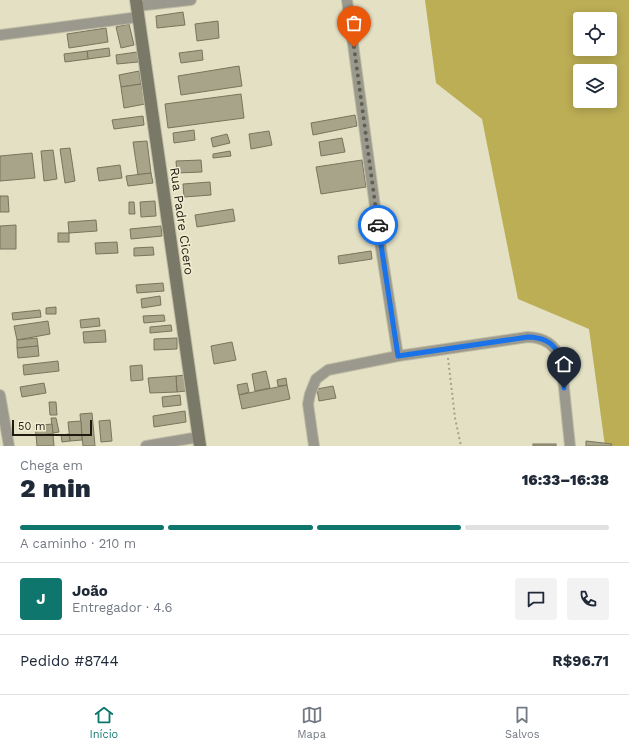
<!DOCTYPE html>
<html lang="pt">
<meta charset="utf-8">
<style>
body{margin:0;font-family:"Work Sans",sans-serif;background:#f2f2f3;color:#1f2937;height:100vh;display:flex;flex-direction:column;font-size:15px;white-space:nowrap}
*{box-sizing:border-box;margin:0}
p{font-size:13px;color:#747a83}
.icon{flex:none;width:22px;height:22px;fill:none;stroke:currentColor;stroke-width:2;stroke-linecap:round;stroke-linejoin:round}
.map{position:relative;height:446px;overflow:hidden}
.drawer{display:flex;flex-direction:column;background:#fff;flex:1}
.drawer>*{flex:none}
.fabs{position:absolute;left:573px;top:12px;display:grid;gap:8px}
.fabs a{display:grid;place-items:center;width:44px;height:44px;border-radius:4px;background:#fff;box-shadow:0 2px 10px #0003;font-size:20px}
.scale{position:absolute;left:12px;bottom:10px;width:80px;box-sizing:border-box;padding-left:4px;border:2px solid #1d1b11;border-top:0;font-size:11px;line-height:14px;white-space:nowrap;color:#1d1b11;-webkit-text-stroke:3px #f1edd1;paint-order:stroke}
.pin{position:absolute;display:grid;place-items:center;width:34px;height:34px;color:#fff;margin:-41px -17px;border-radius:50% 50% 50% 0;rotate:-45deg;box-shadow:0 0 4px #0007}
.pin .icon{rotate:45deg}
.courier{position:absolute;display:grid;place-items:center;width:40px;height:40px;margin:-20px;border:3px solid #1a73e8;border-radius:50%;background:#fff;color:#222;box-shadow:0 1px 5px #0007}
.head em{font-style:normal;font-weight:800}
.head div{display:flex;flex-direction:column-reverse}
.head{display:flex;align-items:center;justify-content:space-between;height:68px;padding:0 20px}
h1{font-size:26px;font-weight:800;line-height:30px}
.bar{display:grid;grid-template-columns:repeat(4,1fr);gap:6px 4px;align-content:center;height:48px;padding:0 20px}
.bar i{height:5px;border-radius:3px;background:#e0e1e3}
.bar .active{background:#0f766e}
.bar p{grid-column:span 4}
.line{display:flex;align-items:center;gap:10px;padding:0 20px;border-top:1px solid #e0e1e3}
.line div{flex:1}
.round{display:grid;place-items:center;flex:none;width:42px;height:42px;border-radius:4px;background:#f2f2f3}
.tab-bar{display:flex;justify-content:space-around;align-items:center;height:56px;border-top:1px solid #e0e1e3;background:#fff;font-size:11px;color:#747a83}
.tab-bar a{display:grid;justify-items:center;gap:2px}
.tab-bar .active{color:#0f766e}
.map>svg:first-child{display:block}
</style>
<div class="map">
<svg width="629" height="446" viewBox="0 0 629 446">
<rect width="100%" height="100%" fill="#e3e0c4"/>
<path fill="#bbae55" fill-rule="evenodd" d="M 425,0 L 629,0 L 629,446 L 605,446 L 589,329 L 518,299 L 482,119 L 436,83 ZM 580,19 L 610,19 L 610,49 L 580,49 ZM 580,71 L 610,71 L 610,101 L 580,101 Z"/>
<g fill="#a7a489" stroke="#79755c">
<path d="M 183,12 L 185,25 L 157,28 L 156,16 Z"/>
<path d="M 218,21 L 219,38 L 197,41 L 195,24 Z"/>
<path d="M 129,24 L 134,45 L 121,48 L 116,27 Z"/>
<path d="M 106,28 L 108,42 L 69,48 L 67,34 Z"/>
<path d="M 109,48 L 110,56 L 88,59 L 87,51 Z"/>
<path d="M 202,50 L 203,60 L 181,63 L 179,53 Z"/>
<path d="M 87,51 L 88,59 L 65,62 L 64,54 Z"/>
<path d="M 137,52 L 138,62 L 117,64 L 116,55 Z"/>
<path d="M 239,66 L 242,86 L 181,95 L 178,76 Z"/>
<path d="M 139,71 L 141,84 L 121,87 L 119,75 Z"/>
<path d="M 141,84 L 145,104 L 124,108 L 121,87 Z"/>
<path d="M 241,94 L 244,118 L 168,128 L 165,104 Z"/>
<path d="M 355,115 L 357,126 L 313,135 L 311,123 Z"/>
<path d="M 143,116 L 144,125 L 114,129 L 112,120 Z"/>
<path d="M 194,130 L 195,140 L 174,143 L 173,133 Z"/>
<path d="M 269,131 L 272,145 L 251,149 L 249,134 Z"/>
<path d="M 227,134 L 230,143 L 213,147 L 211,138 Z"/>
<path d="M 342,138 L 345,152 L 321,156 L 319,142 Z"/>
<path d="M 147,141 L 151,173 L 138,175 L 133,142 Z"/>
<path d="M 70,148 L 75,181 L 65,183 L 60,149 Z"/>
<path d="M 53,150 L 57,179 L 44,181 L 41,151 Z"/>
<path d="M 230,151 L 231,156 L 213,158 L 213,154 Z"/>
<path d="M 32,153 L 35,178 L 0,181 L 0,156 Z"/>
<path d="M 201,160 L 202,172 L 177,173 L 176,161 Z"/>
<path d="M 362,160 L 366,187 L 321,194 L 316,167 Z"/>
<path d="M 120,165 L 122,178 L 99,181 L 97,168 Z"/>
<path d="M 151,173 L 153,183 L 128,186 L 126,176 Z"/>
<path d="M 210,182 L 211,195 L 184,197 L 183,184 Z"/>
<path d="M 0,196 L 8,196 L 9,212 L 0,212 Z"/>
<path d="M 155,201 L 156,216 L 141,217 L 140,202 Z"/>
<path d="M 129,202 L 134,202 L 135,214 L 129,214 Z"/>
<path d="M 233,209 L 235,221 L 197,227 L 195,215 Z"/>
<path d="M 96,220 L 97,231 L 69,233 L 68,222 Z"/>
<path d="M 16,225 L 16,249 L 0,249 L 0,226 Z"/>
<path d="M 161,226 L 162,236 L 131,239 L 130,229 Z"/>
<rect x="58" y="233" width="11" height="9"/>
<path d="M 117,242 L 118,253 L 96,254 L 95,243 Z"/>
<path d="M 153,247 L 154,255 L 134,256 L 134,248 Z"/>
<path d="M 371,251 L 372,259 L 339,264 L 338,256 Z"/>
<path d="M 163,283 L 164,291 L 137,293 L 136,285 Z"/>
<path d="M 160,296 L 161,305 L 142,308 L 141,299 Z"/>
<path d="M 56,307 L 56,314 L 46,314 L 46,308 Z"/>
<path d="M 40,310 L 41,317 L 13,320 L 12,313 Z"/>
<path d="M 164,315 L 165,321 L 144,323 L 143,316 Z"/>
<path d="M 99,318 L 100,326 L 81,328 L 80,320 Z"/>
<path d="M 48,321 L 50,334 L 17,340 L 14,326 Z"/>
<path d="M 171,325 L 172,331 L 150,333 L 150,327 Z"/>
<path d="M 105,330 L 106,342 L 84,343 L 83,332 Z"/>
<path d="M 37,338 L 38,346 L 17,348 L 17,340 Z"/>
<path d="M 177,338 L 177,349 L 154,350 L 154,339 Z"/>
<path d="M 232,342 L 236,360 L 214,364 L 211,346 Z"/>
<path d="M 38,346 L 39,356 L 18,358 L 17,348 Z"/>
<path d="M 58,361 L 59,371 L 24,375 L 23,365 Z"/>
<path d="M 142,365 L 143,380 L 131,381 L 130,366 Z"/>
<path d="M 266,371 L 270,388 L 255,391 L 252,374 Z"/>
<path d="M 185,375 L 186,391 L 177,392 L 176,376 Z"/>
<path d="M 176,376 L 177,392 L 150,393 L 148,378 Z"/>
<path d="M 286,378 L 287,385 L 278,386 L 277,380 Z"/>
<path d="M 44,383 L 46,393 L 22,397 L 20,387 Z"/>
<path d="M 247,383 L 249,392 L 239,395 L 237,385 Z"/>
<path d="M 287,385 L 290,399 L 242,409 L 239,395 Z"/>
<path d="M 333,386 L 336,398 L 319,401 L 317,389 Z"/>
<path d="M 180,395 L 181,405 L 163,407 L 162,397 Z"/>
<path d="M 49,402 L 56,402 L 57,415 L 50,415 Z"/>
<path d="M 185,411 L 186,422 L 154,427 L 153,416 Z"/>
<path d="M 92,413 L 95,446 L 83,446 L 80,414 Z"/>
<path d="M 51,418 L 56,418 L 59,432 L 53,433 Z"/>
<path d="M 110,420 L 112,441 L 101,442 L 99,421 Z"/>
<path d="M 81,421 L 82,440 L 70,441 L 68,422 Z"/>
<path d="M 52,424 L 53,434 L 36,435 L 35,426 Z"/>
<path d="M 53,434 L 54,446 L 37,446 L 36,435 Z"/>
<path d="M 69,434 L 70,441 L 62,442 L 61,435 Z"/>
<path d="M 586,441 L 612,444 L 611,446 L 586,446 Z"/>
<rect x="533" y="444" width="23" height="2"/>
</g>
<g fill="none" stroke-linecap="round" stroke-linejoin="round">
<g stroke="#bfbda4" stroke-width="12">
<g id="street">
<path d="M 347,0 L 379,236 L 398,356"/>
<path d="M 137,6 L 191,0"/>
<path d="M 0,35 L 139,17"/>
<path d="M 0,395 L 9,446"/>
<path d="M 146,446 L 199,437"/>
<path d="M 314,446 L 308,404 L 310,394 L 316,379 L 328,370 L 398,356 L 528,337 C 545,338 554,344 561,359 L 570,446"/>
</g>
</g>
<g stroke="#bfbda4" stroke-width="14">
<path id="secondary" d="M 136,0 L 200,446"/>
</g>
<path stroke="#a5a28c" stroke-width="2" stroke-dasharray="2 3" stroke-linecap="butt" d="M 448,358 L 455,418 L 461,446"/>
<use href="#street" stroke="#9b998e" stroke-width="10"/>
<use href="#secondary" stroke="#7a7867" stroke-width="12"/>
</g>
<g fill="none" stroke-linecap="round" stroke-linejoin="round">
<path stroke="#626050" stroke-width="4" stroke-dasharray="0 7.2" d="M 354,47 L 378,225"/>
<path stroke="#1a73e8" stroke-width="5" d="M 378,225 L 398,356 L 528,337 C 562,338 561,361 564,388"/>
</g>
<g text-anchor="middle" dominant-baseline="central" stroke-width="3" stroke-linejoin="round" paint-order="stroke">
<g font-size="13" fill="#1d1b11" stroke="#f1edd1">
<text transform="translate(182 221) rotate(82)">Rua Padre Cicero</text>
</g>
</g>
</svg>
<div class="fabs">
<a><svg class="icon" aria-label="locate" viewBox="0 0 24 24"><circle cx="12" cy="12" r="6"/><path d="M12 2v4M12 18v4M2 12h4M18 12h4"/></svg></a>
<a><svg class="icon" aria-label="layers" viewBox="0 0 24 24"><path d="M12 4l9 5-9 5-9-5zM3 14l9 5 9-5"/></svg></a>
</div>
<div class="scale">50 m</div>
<div class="pin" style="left:354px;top:47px;background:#ea580c"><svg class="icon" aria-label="bag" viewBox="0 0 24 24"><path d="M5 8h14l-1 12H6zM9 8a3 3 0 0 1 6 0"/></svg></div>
<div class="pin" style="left:564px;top:388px;background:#1f2937"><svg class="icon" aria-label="home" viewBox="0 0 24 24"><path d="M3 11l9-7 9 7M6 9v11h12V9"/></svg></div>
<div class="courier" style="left:378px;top:225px"><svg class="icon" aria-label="car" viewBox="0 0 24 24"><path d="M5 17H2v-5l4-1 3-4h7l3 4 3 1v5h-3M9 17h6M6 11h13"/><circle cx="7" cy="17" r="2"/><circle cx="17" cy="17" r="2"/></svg></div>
</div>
<section class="drawer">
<div class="head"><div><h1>2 min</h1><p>Chega em</p></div><em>16:33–16:38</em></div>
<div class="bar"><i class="active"></i><i class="active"></i><i class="active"></i><i></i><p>A caminho · 210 m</p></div>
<div class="line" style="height:72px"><b class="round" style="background:#0f766e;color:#fff">J</b><div><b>João</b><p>Entregador · 4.6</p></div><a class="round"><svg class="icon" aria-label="chat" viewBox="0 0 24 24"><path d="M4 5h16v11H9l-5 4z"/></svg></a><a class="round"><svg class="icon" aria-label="phone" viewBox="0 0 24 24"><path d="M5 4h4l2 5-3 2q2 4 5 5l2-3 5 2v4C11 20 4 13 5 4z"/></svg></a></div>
<div class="line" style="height:52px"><div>Pedido #8744</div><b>R$96.71</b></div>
</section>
<nav class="tab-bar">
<a class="active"><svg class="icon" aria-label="home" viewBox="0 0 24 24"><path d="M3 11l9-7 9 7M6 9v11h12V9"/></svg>Início</a>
<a><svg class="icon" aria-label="map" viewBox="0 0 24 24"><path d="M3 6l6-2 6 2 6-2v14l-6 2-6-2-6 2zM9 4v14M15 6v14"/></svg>Mapa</a>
<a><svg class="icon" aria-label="saved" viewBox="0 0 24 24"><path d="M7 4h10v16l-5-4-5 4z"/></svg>Salvos</a>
</nav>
